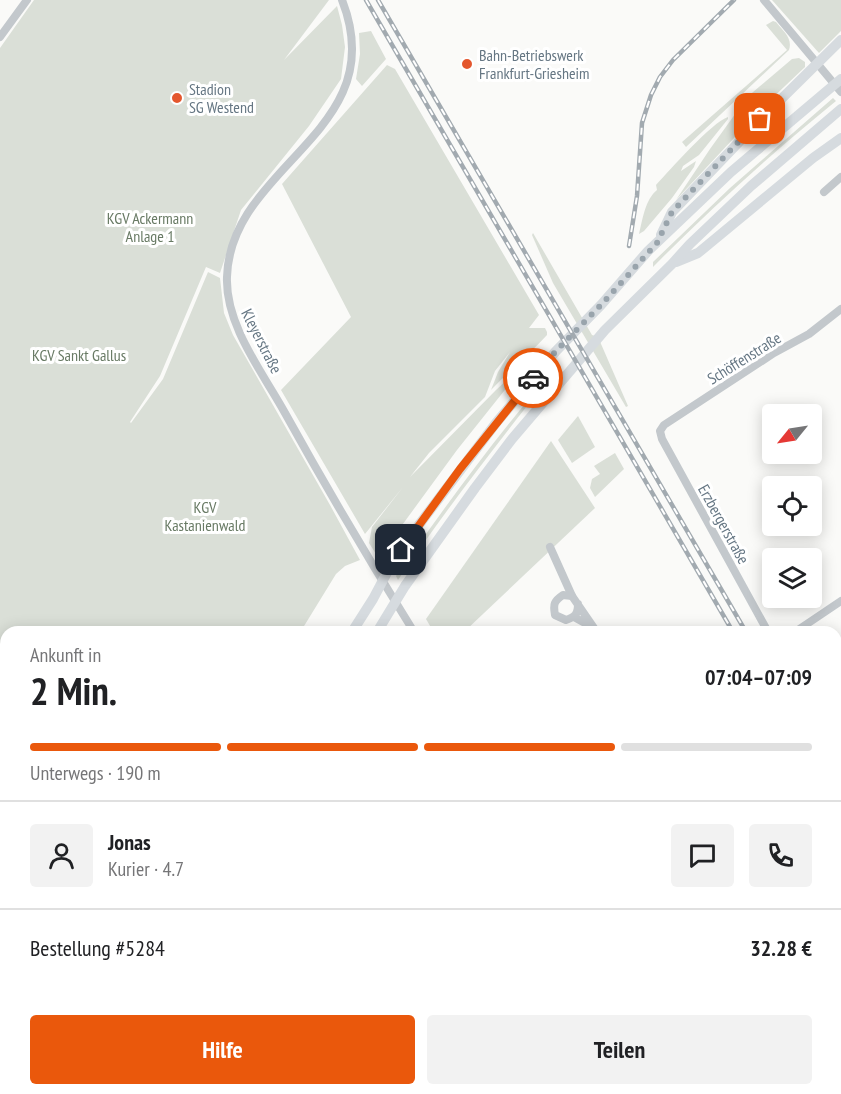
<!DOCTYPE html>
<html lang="de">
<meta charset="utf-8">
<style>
body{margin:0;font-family:"PT Sans Narrow",sans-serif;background:#f2f2f2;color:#202124;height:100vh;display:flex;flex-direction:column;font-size:22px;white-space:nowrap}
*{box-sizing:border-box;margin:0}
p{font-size:20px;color:#757577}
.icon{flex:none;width:33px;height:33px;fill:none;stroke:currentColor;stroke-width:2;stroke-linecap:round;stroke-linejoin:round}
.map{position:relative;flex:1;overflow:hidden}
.details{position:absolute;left:0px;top:626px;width:842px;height:470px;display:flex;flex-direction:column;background:#fff;border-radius:18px 18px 0 0;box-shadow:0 3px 15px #0003}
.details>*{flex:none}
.needle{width:39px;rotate:240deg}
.controls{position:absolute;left:762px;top:404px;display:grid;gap:12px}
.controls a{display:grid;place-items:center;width:60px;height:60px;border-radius:6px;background:#fff;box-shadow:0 3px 15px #0003;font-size:30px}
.pin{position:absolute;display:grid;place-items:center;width:51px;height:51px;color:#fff;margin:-26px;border-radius:12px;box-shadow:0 3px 9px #0006}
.courier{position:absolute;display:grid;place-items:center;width:60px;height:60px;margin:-30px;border:4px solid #ea580c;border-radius:50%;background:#fff;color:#222;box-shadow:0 2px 8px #0007}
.summary em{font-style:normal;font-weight:800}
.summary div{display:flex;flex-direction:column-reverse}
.summary{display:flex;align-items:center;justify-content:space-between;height:102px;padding:0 30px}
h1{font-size:39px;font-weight:800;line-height:45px}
.bar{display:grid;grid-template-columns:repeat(4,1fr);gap:9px 6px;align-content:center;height:72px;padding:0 30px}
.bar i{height:8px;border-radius:4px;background:#e0e0e0}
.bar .current{background:#ea580c}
.bar p{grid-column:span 4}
.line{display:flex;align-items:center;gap:15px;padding:0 30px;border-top:2px solid #e0e0e0}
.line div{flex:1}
.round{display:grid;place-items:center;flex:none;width:63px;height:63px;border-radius:6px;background:#f2f2f2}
.button{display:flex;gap:12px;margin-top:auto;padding:12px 30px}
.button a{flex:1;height:69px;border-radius:6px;background:#ea580c;color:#fff;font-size:24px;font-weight:800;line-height:69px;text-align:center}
.button a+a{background:#f2f2f2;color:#202124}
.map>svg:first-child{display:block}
</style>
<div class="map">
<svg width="841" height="1094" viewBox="0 0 841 1094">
<rect width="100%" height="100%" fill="#fafaf8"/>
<g fill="#dadfd7">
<path d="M 34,0 L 329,0 L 284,60 L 337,6 L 342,25 L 345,47 L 341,79 L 309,126 L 241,210 L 220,273 L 206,267 L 160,376 L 130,422 L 131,423 L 163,379 L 208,272 L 220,278 L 224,313 L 233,335 L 330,505 L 360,560 L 345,566 L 336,574 L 301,631 L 6,632 L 6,808 L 0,799 L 0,48 Z"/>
<path d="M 772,0 L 841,0 L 841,31 L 819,53 Z"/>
<path d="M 773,21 L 776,22 C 783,31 793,38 789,50 L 686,147 L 682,142 L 787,50 L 766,25 Z"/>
<path d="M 371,31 L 386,59 L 362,86 L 356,79 L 360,54 L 359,33 Z"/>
<path d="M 799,58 L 805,62 L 805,67 L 764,106 L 676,200 L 710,149 L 743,103 L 753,92 L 792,59 Z"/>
<path d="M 387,65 L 395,69 L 539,315 L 529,328 L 545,328 L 547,332 L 547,335 C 529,355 509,371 491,390 L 498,372 L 510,352 L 495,371 L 485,397 L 429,453 L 410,477 L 496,390 L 539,350 L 525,366 L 524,366 L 457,450 L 381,554 L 376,554 L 369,543 L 372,527 L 403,487 L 365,534 L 281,390 L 351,317 L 282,184 Z"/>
<path d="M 833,98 L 836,101 C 772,153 711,208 653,267 L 653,262 L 730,188 Z"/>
<path d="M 728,117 L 728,119 L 699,155 L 683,166 L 681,171 L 696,161 L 694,167 L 672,198 L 644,231 L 639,234 C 643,218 645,200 657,190 L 656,185 C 670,170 712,122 728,117 Z"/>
<path d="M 533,233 L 592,335 L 598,337 L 628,406 L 626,407 L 553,283 L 532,235 Z"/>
<path d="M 524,405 L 527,406 C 482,463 439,520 398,580 L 396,576 C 437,518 479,460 524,405 Z"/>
<path d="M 578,416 L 595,447 L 572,463 L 558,440 Z"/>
<path d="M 551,441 L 595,508 L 465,631 L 433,631 L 426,619 Z"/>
<path d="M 615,453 L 624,469 L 595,497 L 590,488 L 592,479 L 600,474 L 594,466 Z"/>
<path d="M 0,892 L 6,901 L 6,1089 L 83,1089 L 81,1094 L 0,1094 Z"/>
<path d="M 181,1089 L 289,1089 L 292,1094 L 183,1094 Z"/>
</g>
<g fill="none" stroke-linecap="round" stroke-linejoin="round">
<g stroke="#c3c8cc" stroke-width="8">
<path d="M 342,0 C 394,132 230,164 227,277 C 225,325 263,373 285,413 C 326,487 369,560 414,632"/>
<path d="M 764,0 L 841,92"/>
<path d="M 0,37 L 27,0"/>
<path d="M 824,192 L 841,177"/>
<path d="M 550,547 L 572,596"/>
<path d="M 574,617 L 594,628 L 572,596 L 563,595 C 554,601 553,604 555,615 L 566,620 C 575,617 578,614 578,604"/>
<path d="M 768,632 L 662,439 L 660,431 L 664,425 L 774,353 L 809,334 L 841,309"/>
<path d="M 795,632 L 841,601"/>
<path d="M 836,668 L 841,665"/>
<path d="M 836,731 L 841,729"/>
<path d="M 836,750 L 841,760"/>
<path d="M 836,1025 L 841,1031"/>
<path d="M 679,1089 L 682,1094"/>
<path d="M 778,1089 L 781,1094"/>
<path d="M 734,1094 L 741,1089"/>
</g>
<g stroke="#d6dbdf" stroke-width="9">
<path d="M 0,827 L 6,836"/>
<path d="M 0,867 L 6,876"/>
<path d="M 138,1089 L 140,1094"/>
<path d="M 161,1089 L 164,1094"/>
</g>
<g stroke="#d6dbdf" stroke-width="10">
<path d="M 661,235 L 672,212 L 761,119 L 841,40"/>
<path d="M 676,262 L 698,253 L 813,158 L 841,138"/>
<path d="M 352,632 L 373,599 L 390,567 L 412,534 L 496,423 L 556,351 L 601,305 L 648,251 L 731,172 L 841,79"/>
<path d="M 377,632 L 405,586 L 475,488 L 512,439 L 605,330 L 672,264 L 690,244 L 751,186 L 841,109"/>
<path d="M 126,1094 L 128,1089"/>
<path d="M 147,1094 L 149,1089"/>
</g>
<g stroke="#a2aab0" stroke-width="1.5">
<path d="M 0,849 L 6,858"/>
<path d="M 146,1089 L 148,1094"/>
</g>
<g stroke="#a2aab0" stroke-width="4.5">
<g id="rail">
<path d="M 366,0 L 733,632"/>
<path d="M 378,0 L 746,632"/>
<path d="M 629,246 L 637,196 L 642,123 L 651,95 L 660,77 L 673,60 L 734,0"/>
<path d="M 836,794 L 841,804"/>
</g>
</g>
<use href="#rail" stroke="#fff" stroke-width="2" stroke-dasharray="7" stroke-linecap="butt"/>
</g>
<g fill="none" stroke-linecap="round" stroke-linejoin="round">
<path stroke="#99a4ac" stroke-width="6" stroke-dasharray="0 10.8" d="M 533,378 L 556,351 L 601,305 L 657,243 L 672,212 L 760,119"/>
<path stroke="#ea580c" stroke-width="8" d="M 401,550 L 460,469 L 533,378"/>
</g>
<g fill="#e4572e" stroke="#fff" stroke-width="2">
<circle cx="467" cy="64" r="6"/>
<circle cx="177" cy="98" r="6"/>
</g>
<g text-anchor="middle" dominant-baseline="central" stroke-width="6" stroke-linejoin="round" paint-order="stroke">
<g font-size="16" fill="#657683" stroke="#fff" text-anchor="start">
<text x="479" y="55">Bahn-Betriebswerk<tspan x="479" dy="18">Frankfurt-Griesheim</tspan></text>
<text x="189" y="89">Stadion<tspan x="189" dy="18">SG Westend</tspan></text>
</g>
<g font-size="16" fill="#687a64" stroke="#fff">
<text x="150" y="218">KGV Ackermann<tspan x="150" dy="18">Anlage 1</tspan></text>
<text x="79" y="355">KGV Sankt Gallus</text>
<text x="205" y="507">KGV<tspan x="205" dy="18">Kastanienwald</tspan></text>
</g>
<g font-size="16" fill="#657683" stroke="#fff">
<text transform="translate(262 341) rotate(63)">Kleyerstraße</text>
<text transform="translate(744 358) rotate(-32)">Schöffenstraße</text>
<text transform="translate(724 524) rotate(61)">Erzbergerstraße</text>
</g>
</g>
</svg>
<div class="controls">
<a><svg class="needle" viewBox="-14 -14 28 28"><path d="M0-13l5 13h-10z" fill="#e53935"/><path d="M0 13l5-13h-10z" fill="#757577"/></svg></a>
<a><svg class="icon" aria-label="locate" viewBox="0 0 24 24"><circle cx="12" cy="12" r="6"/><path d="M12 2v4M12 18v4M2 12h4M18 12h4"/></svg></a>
<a><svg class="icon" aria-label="layers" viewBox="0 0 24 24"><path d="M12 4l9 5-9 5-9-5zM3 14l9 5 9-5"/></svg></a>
</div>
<div class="pin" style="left:760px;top:119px;background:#ea580c"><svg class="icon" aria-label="bag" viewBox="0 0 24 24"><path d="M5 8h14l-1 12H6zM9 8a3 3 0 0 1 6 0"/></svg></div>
<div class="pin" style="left:401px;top:550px;background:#1f2937"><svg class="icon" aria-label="home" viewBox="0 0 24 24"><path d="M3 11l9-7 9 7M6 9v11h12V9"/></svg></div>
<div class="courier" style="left:533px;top:378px"><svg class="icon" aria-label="car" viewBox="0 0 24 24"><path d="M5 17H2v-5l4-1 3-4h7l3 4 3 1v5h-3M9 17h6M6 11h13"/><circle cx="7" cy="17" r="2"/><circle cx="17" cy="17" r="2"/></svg></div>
<section class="details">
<div class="summary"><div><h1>2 Min.</h1><p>Ankunft in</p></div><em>07:04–07:09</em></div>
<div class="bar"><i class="current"></i><i class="current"></i><i class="current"></i><i></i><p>Unterwegs · 190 m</p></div>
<div class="line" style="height:108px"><a class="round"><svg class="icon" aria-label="person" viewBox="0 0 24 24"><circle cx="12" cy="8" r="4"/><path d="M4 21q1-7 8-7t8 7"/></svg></a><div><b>Jonas</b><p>Kurier · 4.7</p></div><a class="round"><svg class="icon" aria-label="chat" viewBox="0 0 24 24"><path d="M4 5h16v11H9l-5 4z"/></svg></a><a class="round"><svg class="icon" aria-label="phone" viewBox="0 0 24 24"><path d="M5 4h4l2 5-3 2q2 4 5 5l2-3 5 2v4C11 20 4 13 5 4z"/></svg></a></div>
<div class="line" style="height:78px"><div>Bestellung #5284</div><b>32.28 €</b></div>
<div class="button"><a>Hilfe</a><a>Teilen</a></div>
</section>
</div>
